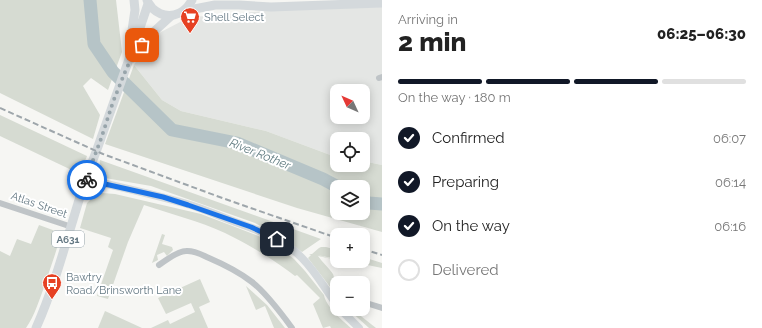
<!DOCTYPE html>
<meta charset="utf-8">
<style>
body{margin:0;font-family:Raleway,sans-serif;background:#f6f6f6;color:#222;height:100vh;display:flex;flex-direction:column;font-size:15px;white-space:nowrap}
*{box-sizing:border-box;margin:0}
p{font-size:13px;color:#767676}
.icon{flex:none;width:22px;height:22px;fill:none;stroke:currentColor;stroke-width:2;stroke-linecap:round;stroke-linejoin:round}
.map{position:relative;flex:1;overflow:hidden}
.drawer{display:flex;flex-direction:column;background:#fff;width:380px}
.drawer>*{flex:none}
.needle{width:26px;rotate:314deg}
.buttons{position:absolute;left:330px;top:84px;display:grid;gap:8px}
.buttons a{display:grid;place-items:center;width:40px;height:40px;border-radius:8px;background:#fff;box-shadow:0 2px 10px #0003;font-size:20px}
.pin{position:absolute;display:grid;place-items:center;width:34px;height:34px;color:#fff;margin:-17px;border-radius:8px;box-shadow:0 2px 6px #0006}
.courier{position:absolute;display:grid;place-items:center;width:40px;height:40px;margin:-20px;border:3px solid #1a73e8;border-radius:50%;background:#fff;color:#222;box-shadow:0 1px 5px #0007}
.overview em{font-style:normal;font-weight:800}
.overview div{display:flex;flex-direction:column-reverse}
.overview{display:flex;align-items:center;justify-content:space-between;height:68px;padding:0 16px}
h1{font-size:26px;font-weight:800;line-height:30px}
.bar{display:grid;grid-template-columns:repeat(4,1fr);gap:6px 4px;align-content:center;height:48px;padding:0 16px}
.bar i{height:5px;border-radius:3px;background:#e0e0e0}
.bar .current{background:#111827}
.bar p{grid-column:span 4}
ol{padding:0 16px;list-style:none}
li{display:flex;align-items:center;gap:12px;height:44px}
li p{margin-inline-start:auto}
li .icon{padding:4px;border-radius:50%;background:#111827;color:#fff;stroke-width:4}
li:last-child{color:#767676}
li i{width:22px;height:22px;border:2px solid #e0e0e0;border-radius:50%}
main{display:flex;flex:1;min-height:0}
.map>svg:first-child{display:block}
</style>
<main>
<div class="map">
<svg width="382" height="328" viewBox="0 0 382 328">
<rect width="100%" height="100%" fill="#f6f6f3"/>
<path fill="#e4e6e4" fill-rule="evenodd" d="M 382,7 L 382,165 L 363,161 L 363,139 L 337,139 L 337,157 L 333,156 L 266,131 L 181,111 L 162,100 L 134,65 L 143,50 L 149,41 L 157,34 L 184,20 L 193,17 L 278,10 ZM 337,91 L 363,91 L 363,117 L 337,117 Z"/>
<g fill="#d6dbd2" fill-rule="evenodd">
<path d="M 0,0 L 116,0 L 122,52 L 108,90 L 91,78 L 83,86 L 100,115 L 93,139 L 0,93 Z"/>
<path d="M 134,65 L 162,100 L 181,111 L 266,131 L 333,156 L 337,157 L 337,165 L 363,165 L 363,161 L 382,165 L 382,232 L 297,208 L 105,144 ZM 337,187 L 363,187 L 363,213 L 337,213 Z"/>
<path d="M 0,115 L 87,156 L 80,174 L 0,136 Z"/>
<path d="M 100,160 L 321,239 L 302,252 L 289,242 L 255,223 L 151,186 L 105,178 C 101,172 99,168 100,160 Z"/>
<path d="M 102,193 L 115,194 L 201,214 L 261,237 L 285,252 L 294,259 L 305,271 L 324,295 C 326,307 342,320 351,328 L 331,328 L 330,326 L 323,328 L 313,304 L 320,298 L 297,275 L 295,276 C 274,260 250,245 225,233 C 199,221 171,214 144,205 L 128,242 L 108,299 L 97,296 L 113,250 L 108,247 L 111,238 L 80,228 L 87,203 L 94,196 Z"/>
<path d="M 39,225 L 61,233 C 57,251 50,268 45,285 C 39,300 35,315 26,328 L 0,328 L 0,251 L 10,256 L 17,239 L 31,244 Z"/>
<path d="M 162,234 L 165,235 L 162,244 L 172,247 L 173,250 L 167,256 L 164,252 L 157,255 L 158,260 L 152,263 Z"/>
<path d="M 321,247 L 326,247 L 337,250 L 337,259 L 317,255 L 337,260 L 318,256 C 322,262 329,268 333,274 C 334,276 337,293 337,296 L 308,258 L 311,255 L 309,254 L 312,254 L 319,248 Z"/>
<path d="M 363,257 L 382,263 L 382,268 L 348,261 L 363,261 Z"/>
<path d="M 200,279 L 210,302 L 199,307 L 208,328 L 151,328 L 168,320 L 170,324 L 195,312 L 191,303 L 166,314 L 158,298 Z"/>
<path d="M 246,286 L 267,305 L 285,328 L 274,328 L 265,306 L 256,310 Z"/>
<path d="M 348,309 L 352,309 L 376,328 L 369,328 Z"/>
<path d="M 105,311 L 142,328 L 98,328 Z"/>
</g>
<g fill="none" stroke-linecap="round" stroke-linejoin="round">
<g stroke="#b6c4c7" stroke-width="13">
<path d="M 90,0 L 94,44 L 113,72 L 172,130 L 237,143 L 323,179 L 338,187"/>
<path d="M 363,200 L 369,203 L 382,204"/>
</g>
<g stroke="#bfc4c7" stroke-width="6">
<path d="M 379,78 L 382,77"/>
<path d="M 0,203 L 72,227"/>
<path d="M 159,265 C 166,260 178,251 186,251 C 194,250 202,255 209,258 C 223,264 239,272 252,282 C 266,293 281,313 292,328"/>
<path d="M 363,302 L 382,308"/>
</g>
<g stroke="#d4d9dc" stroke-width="8">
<path d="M 85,179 C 119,187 153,194 187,204 C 201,208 215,214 230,220 C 255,229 283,238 302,258 C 316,272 325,289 337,305"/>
<path d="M 340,309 L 359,328"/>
</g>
<g stroke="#d4d9dc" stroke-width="9">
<path d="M 147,0 C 148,3 150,5 152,8 C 166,21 184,16 192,0"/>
<path d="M 184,11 L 215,5 L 239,5 L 271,7 L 382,3"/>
<path d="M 130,44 L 135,10 L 134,0"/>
<path d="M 133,58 L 148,37 L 171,16"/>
<path d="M 36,328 C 57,281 69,230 85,181 C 90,167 96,153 101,138 C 117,93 133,49 148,4"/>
</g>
<g stroke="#9ea6ab" stroke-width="2" stroke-dasharray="6 3" stroke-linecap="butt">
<path d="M 0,108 L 103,154 L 225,199 L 337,238"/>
<path d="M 363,249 L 382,255"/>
</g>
</g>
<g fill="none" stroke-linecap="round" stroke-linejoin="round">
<path stroke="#98a5ab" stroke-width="4" stroke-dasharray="0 7.2" d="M 87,180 L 86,179 L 101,139 L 113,102 L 127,67 L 142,45"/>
<path stroke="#1a73e8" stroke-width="5" d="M 87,180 L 163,197 L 188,205 L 251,227 L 277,239"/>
</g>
<defs>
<g id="supermarket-pin" transform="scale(1)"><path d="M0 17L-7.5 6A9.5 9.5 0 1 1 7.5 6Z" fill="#e64123" stroke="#fff"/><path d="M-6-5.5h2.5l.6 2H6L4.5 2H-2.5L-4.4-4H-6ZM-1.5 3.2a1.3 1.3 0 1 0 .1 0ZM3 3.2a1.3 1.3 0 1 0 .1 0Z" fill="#fff"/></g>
<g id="bus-pin" transform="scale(1)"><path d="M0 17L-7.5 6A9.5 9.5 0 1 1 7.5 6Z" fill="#e64123" stroke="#fff"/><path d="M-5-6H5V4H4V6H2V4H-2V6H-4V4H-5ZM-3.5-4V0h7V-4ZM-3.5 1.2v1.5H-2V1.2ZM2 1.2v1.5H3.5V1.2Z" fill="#fff"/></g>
</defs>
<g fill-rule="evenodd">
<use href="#supermarket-pin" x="190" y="17"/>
<use href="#bus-pin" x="52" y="283"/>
</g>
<g text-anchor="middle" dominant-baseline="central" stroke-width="4" stroke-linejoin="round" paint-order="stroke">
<rect fill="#fff" stroke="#93a1a9" stroke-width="1" x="52" y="231" width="32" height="16" rx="3"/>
<g font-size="10" font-weight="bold" fill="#657984">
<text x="68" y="239">A631</text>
</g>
<g font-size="11" fill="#657984" stroke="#fff" text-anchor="start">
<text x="204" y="17">Shell Select</text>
<text x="66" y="277">Bawtry<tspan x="66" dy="13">Road/Brinsworth Lane</tspan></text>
</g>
<g font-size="11" fill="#657984" stroke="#fff">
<text transform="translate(39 205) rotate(19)">Atlas Street</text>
</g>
<g font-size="12" font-style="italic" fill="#607b81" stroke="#fff">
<text transform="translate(260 154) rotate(22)">River Rother</text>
</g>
</g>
</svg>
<div class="buttons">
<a><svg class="needle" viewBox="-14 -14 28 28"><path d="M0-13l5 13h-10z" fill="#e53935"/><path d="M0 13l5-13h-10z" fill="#767676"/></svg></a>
<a><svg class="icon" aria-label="locate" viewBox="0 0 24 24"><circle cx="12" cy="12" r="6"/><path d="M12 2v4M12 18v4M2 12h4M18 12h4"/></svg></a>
<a><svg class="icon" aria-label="layers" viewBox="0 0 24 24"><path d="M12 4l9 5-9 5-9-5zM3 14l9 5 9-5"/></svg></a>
<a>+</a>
<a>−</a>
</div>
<div class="pin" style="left:142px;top:45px;background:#ea580c"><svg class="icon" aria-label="bag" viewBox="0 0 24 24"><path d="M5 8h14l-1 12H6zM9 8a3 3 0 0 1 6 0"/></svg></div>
<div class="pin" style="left:277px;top:239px;background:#1f2937"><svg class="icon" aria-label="home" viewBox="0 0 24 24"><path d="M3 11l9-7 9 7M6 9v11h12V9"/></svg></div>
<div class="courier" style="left:87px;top:180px"><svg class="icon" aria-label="bike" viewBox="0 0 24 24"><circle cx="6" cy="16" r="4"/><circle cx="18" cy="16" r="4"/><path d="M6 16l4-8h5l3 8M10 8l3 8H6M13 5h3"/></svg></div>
</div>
<section class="drawer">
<div class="overview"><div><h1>2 min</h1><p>Arriving in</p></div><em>06:25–06:30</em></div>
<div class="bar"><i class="current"></i><i class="current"></i><i class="current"></i><i></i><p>On the way · 180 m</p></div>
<ol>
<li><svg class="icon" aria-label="check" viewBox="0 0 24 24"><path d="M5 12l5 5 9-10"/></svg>Confirmed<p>06:07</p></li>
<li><svg class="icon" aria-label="check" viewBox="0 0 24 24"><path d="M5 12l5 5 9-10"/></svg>Preparing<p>06:14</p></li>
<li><svg class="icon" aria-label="check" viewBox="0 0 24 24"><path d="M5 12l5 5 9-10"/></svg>On the way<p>06:16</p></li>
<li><i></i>Delivered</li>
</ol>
</section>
</main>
